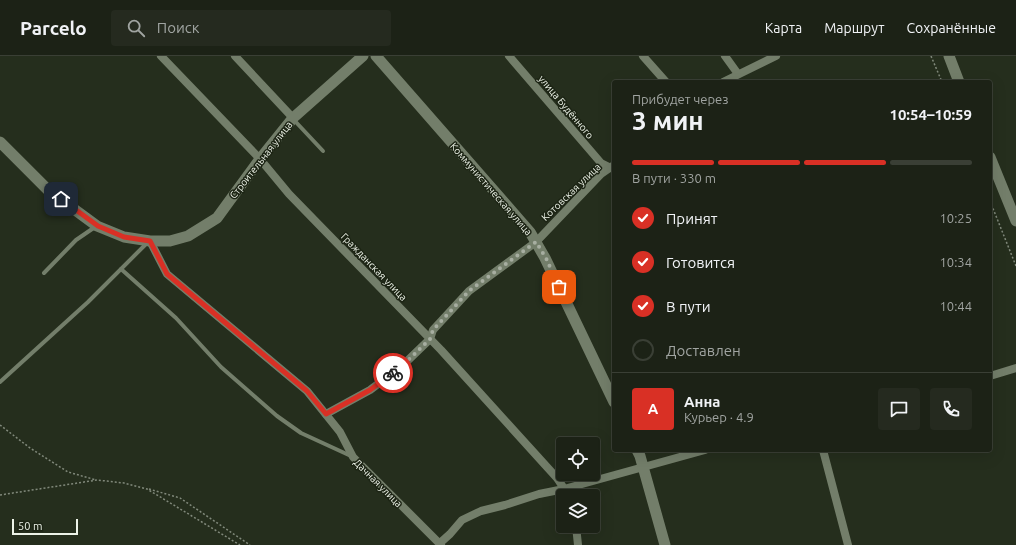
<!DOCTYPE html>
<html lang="ru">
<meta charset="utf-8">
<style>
body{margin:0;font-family:Ubuntu,sans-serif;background:#252a1f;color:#f1f3f6;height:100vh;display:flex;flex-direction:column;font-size:15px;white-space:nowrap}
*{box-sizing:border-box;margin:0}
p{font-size:13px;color:#a0a4a1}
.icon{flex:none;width:22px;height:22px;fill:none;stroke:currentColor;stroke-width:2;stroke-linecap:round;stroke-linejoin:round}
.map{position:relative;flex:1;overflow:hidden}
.details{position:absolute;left:612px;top:24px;width:380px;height:372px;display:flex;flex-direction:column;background:#1c2216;border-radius:4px;box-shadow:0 4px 16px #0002,0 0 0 1px #3a3f35}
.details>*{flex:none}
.buttons{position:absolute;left:556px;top:381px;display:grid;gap:8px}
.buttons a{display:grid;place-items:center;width:44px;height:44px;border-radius:4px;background:#1c2216;box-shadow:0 4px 16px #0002,0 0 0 1px #3a3f35;font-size:20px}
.scale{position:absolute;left:12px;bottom:10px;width:66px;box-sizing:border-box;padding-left:4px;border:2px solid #edf3e8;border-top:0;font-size:11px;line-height:14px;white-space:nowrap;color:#edf3e8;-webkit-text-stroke:3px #1c2414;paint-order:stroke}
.pin{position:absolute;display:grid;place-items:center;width:34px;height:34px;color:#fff;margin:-17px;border-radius:8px;box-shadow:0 2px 6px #0006}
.courier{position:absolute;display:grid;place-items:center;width:40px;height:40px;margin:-20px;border:3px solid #d93025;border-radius:50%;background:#fff;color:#222;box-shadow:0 1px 5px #0007}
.summary em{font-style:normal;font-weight:700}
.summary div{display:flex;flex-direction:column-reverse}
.summary{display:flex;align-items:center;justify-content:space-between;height:68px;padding:0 20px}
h1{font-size:26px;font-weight:700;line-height:30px}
.bar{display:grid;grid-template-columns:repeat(4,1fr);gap:6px 4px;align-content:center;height:48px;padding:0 20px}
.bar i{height:5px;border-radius:3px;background:#3a3f35}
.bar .selected{background:#d93025}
.bar p{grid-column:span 4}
.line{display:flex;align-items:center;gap:10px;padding:0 20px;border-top:1px solid #3a3f35}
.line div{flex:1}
.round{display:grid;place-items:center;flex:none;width:42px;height:42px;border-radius:4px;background:#252a1f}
ol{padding:0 20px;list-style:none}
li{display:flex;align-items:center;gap:12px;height:44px}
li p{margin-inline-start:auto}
li .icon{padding:4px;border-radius:50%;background:#d93025;color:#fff;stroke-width:4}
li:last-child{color:#a0a4a1}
li i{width:22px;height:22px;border:2px solid #3a3f35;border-radius:50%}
header{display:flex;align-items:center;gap:24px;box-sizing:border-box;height:56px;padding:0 20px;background:#1c2216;border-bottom:1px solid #3a3f35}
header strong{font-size:19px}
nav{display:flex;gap:22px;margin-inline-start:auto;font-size:14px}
.search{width:280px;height:36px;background:#252a1f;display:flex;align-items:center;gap:10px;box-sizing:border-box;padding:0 14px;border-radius:4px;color:#a0a4a1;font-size:15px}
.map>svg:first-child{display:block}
</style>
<header>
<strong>Parcelo</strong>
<div class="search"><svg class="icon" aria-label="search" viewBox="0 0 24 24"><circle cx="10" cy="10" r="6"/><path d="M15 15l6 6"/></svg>Поиск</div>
<nav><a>Карта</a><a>Маршрут</a><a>Сохранённые</a></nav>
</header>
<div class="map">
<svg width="1016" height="489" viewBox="0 0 1016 489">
<rect width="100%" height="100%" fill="#252e1d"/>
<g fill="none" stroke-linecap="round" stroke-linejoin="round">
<g stroke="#81897b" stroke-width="1.5" stroke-dasharray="2 2" stroke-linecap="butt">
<path d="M 931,0 L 942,26"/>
<path d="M 990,145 L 1016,210"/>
<path d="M 0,369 L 30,392 L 68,416 L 96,424"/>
<path d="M 149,433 L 180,442 L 250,489"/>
<path d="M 0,439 L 97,424 L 124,427 L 147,433 L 240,489"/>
</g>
<g stroke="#737e6a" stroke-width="4">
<path d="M 293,63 L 323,95"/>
<path d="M 121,213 L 176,262 L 221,311 L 277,360 L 301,377 L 351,400"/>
<path d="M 44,217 L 76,184 L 95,171"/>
<path d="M 0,326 L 88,246 L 148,186"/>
</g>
<g stroke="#737e6a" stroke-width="8">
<path d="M 161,0 L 260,103 L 289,138 L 441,294 L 557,422 L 569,440"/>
<path d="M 235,0 L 293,62"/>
<path d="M 509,0 L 601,107 L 611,112"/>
<path d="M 643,0 L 666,26"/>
<path d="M 725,0 L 738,18"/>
<path d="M 723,26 L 776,0"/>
<path d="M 150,185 L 167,218 L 307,335 L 340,376 L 353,401 L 441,489"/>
<path d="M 990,320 L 1016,312"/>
<path d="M 326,358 L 370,334 L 402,310 L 430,283 L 433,274 L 469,235 L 536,186 L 601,118 L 614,109"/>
<path d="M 823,394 L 848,489"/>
<path d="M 576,470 L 578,489"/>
<path d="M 440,487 L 450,478 L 462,464 L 481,455 L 505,449 L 539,438 L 564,433 L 705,394"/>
</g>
<g stroke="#737e6a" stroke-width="11">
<path d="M 376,0 L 530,176 L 545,202 L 614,346"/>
<path d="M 949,0 L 959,26"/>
<path d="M 0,86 L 48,134 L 97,170 L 124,181 L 150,185 L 170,185 L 188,180 L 217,162 L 260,103 L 293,62 L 363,0"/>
<path d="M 990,101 L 1016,165"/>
<path d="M 637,394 L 640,400 L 665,489"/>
</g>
</g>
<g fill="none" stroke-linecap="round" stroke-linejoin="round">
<path stroke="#a7aea1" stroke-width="4" stroke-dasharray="0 7.2" d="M 393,317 L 402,310 L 430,283 L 433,274 L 469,235 L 536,186 L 546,202 L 559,231"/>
<path stroke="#d93025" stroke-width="5" d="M 61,143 L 98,170 L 124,181 L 150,185 L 167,218 L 307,335 L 326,358 L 370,334 L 393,317"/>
</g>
<g text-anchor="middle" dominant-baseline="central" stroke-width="3" stroke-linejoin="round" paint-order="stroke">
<g font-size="10" fill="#edf3e8" stroke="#1c2414">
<text transform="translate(566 51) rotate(50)">улица Будённого</text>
<text transform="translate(261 104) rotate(-52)">Строительная улица</text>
<text transform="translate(491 133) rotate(49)">Коммунистическая улица</text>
<text transform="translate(571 136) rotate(-44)">Котовская улица</text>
<text transform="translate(374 211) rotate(46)">Гражданская улица</text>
<text transform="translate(378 427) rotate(45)">Дачная улица</text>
</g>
</g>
</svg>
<div class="buttons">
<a><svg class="icon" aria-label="locate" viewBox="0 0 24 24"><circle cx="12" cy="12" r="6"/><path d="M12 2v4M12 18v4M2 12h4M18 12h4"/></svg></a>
<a><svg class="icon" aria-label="layers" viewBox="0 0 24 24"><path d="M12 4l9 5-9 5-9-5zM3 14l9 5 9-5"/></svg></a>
</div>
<div class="scale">50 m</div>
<div class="pin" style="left:559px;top:231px;background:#ea580c"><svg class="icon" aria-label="bag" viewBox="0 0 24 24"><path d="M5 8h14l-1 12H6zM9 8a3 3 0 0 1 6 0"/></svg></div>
<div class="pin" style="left:61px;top:143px;background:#1f2937"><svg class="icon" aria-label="home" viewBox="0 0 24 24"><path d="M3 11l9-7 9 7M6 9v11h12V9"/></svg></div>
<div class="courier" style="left:393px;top:317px"><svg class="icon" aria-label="bike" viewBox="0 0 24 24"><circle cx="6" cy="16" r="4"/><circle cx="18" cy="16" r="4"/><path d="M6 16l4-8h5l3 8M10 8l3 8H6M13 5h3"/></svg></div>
<section class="details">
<div class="summary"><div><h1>3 мин</h1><p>Прибудет через</p></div><em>10:54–10:59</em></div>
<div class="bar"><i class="selected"></i><i class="selected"></i><i class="selected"></i><i></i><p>В пути · 330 m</p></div>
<ol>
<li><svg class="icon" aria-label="check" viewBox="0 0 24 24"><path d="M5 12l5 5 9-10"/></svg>Принят<p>10:25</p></li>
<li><svg class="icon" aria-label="check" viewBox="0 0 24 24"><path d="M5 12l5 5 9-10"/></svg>Готовится<p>10:34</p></li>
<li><svg class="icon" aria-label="check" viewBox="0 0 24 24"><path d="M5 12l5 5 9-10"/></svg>В пути<p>10:44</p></li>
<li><i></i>Доставлен</li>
</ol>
<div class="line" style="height:72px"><b class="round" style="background:#d93025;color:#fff">А</b><div><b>Анна</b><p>Курьер · 4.9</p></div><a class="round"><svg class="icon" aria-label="chat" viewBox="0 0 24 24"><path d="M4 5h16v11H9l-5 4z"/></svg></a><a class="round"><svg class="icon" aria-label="phone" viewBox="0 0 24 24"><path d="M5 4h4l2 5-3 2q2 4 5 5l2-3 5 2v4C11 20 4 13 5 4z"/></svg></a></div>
</section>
</div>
